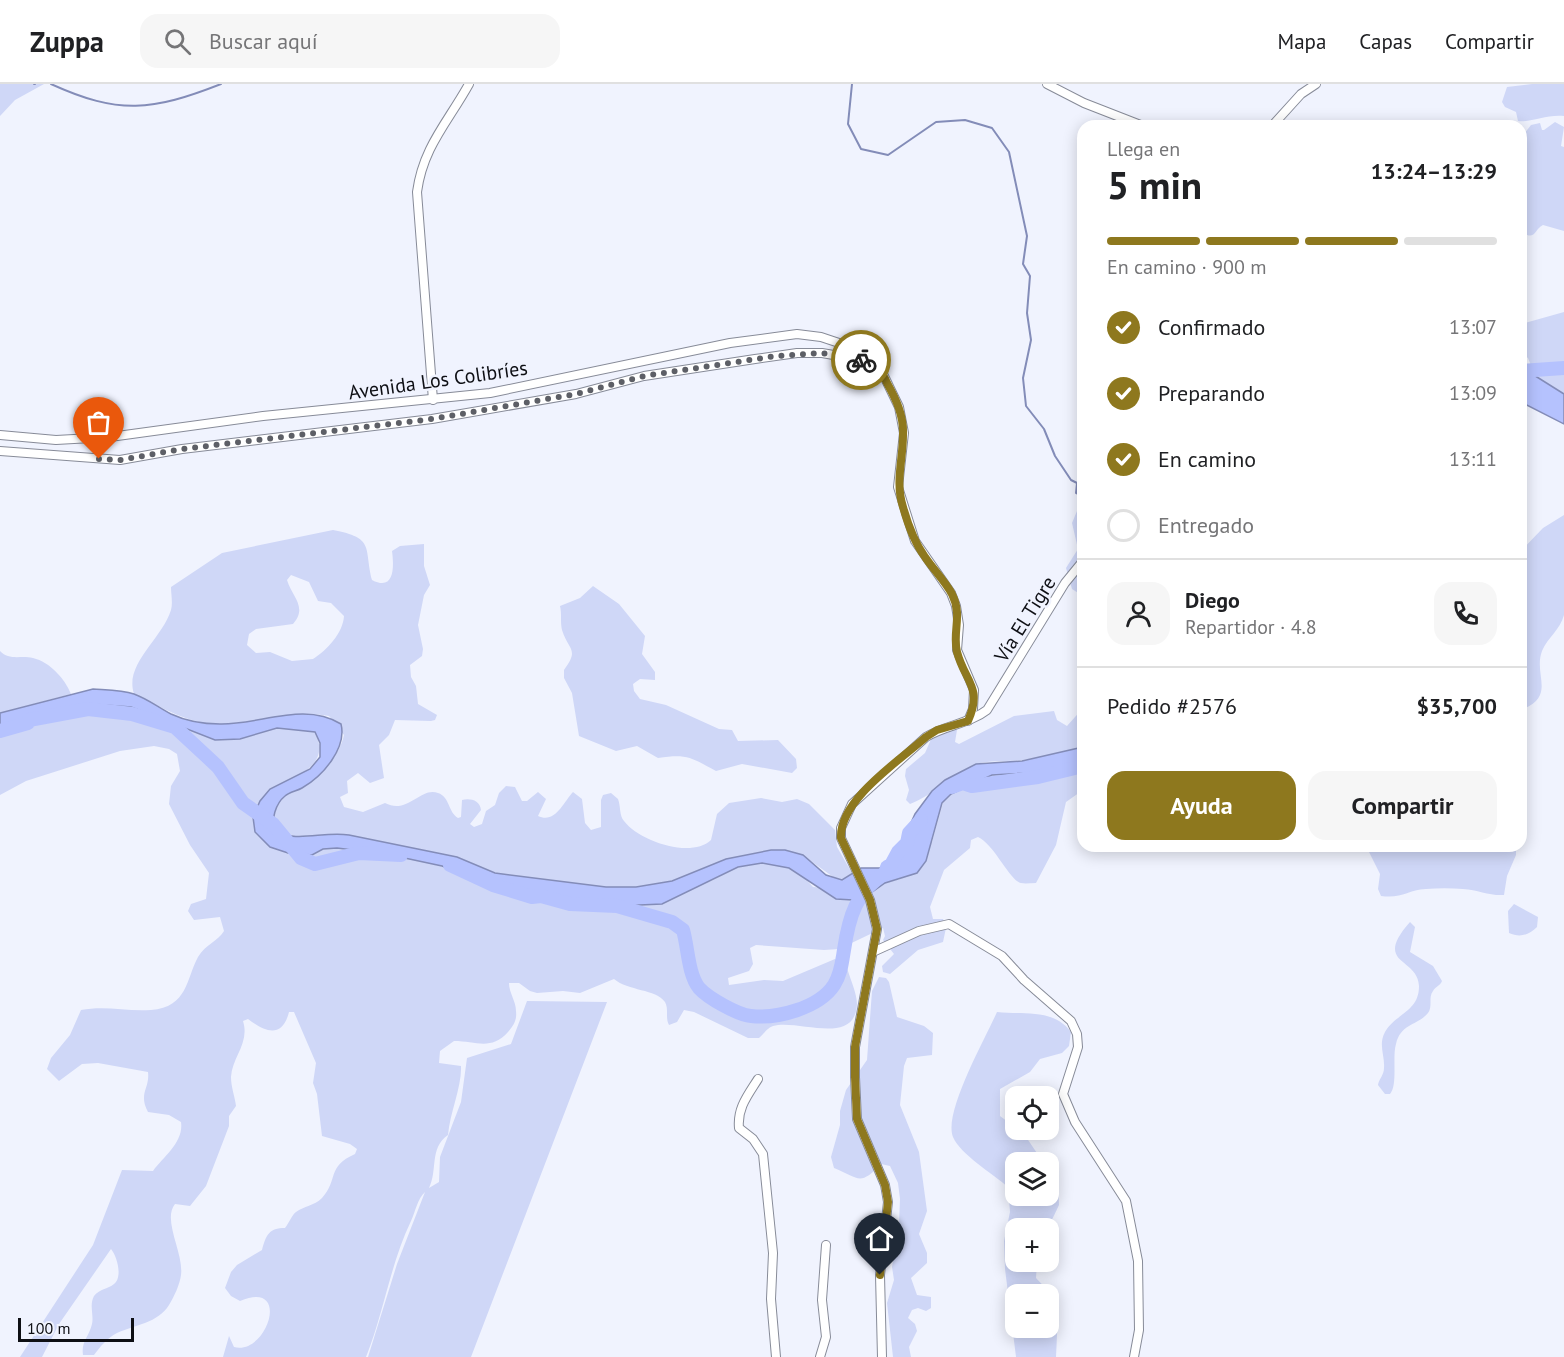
<!DOCTYPE html>
<html lang="es">
<meta charset="utf-8">
<style>
body{margin:0;font-family:"PT Sans",sans-serif;background:#f6f6f6;color:#202124;height:100vh;display:flex;flex-direction:column;font-size:22px;white-space:nowrap}
*{box-sizing:border-box;margin:0}
p{font-size:20px;color:#757577}
.icon{flex:none;width:33px;height:33px;fill:none;stroke:currentColor;stroke-width:2;stroke-linecap:round;stroke-linejoin:round}
.map{position:relative;flex:1;overflow:hidden}
.panel{position:absolute;left:1077px;top:36px;width:450px;height:732px;display:flex;flex-direction:column;background:#fff;border-radius:18px;box-shadow:0 3px 15px #0003}
.panel>*{flex:none}
.buttons{position:absolute;left:1005px;top:1002px;display:grid;gap:12px}
.buttons a{display:grid;place-items:center;width:54px;height:54px;border-radius:12px;background:#fff;box-shadow:0 3px 15px #0003;font-size:30px}
.scale{position:absolute;left:18px;bottom:15px;width:116px;box-sizing:border-box;padding-left:6px;border:3px solid #0e0f14;border-top:0;font-size:16px;line-height:21px;white-space:nowrap;color:#0e0f14;-webkit-text-stroke:4px #f0f3fe;paint-order:stroke}
.pin{position:absolute;display:grid;place-items:center;width:51px;height:51px;color:#fff;margin:-62px -26px;border-radius:50% 50% 50% 0;rotate:-45deg;box-shadow:0 0 6px #0007}
.pin .icon{rotate:45deg}
.courier{position:absolute;display:grid;place-items:center;width:60px;height:60px;margin:-30px;border:4px solid #8e781e;border-radius:50%;background:#fff;color:#222;box-shadow:0 2px 8px #0007}
.overview em{font-style:normal;font-weight:800}
.overview div{display:flex;flex-direction:column-reverse}
.overview{display:flex;align-items:center;justify-content:space-between;height:102px;padding:0 30px}
h1{font-size:39px;font-weight:800;line-height:45px}
.bar{display:grid;grid-template-columns:repeat(4,1fr);gap:9px 6px;align-content:center;height:72px;padding:0 30px}
.bar i{height:8px;border-radius:4px;background:#e0e0e0}
.bar .active{background:#8e781e}
.bar p{grid-column:span 4}
.line{display:flex;align-items:center;gap:15px;padding:0 30px;border-top:2px solid #e0e0e0}
.line div{flex:1}
.round{display:grid;place-items:center;flex:none;width:63px;height:63px;border-radius:18px;background:#f6f6f6}
ol{padding:0 30px;list-style:none}
li{display:flex;align-items:center;gap:18px;height:66px}
li p{margin-inline-start:auto}
li .icon{padding:6px;border-radius:50%;background:#8e781e;color:#fff;stroke-width:4}
li:last-child{color:#757577}
li i{width:33px;height:33px;border:3px solid #e0e0e0;border-radius:50%}
.action{display:flex;gap:12px;margin-top:auto;padding:12px 30px}
.action a{flex:1;height:69px;border-radius:18px;background:#8e781e;color:#fff;font-size:24px;font-weight:800;line-height:69px;text-align:center}
.action a+a{background:#f6f6f6;color:#202124}
header{display:flex;align-items:center;gap:36px;box-sizing:border-box;height:84px;padding:0 30px;background:#fff;border-bottom:2px solid #e0e0e0}
header strong{font-size:28px}
nav{display:flex;gap:33px;margin-inline-start:auto;font-size:21px}
.search{width:420px;height:54px;background:#f6f6f6;display:flex;align-items:center;gap:15px;box-sizing:border-box;padding:0 21px;border-radius:18px;color:#757577;font-size:22px}
.map>svg:first-child{display:block}
</style>
<header>
<strong>Zuppa</strong>
<div class="search"><svg class="icon" aria-label="search" viewBox="0 0 24 24"><circle cx="10" cy="10" r="6"/><path d="M15 15l6 6"/></svg>Buscar aquí</div>
<nav><a>Mapa</a><a>Capas</a><a>Compartir</a></nav>
</header>
<div class="map">
<svg width="1564" height="1273" viewBox="0 0 1564 1273">
<rect width="100%" height="100%" fill="#f0f3fe"/>
<g fill="#cfd7f7" fill-rule="evenodd">
<path d="M 0,0 L 44,0 L 15,16 L 0,32 Z"/>
<path d="M 1532,0 L 1564,0 L 1564,32 C 1547,30 1529,39 1518,37 L 1516,28 L 1505,23 L 1502,18 L 1507,3 Z"/>
<path d="M 1555,38 L 1564,43 L 1561,62 L 1564,63 L 1564,147 L 1543,141 C 1534,146 1536,155 1524,150 L 1524,138 L 1521,135 L 1521,112 L 1525,110 L 1521,99 L 1521,54 L 1531,41 L 1540,39 L 1542,46 L 1544,46 Z"/>
<path d="M 1564,228 L 1564,310 L 1535,292 L 1528,274 L 1521,269 L 1521,240 Z"/>
<path d="M 1083,393 L 1083,512 L 1072,505 L 1066,484 L 1078,465 L 1072,439 L 1077,427 L 1077,399 Z"/>
<path d="M 1564,431 L 1564,531 C 1560,546 1548,553 1542,567 C 1533,591 1557,612 1521,626 L 1521,467 L 1543,444 Z"/>
<path d="M 333,446 C 375,454 364,463 372,496 C 395,508 394,482 392,467 L 400,462 L 424,460 L 424,482 L 430,501 L 424,511 L 418,541 L 423,565 L 422,572 L 410,581 L 411,593 L 416,602 L 418,620 L 437,631 L 435,636 L 431,637 L 395,636 L 389,651 L 379,661 L 384,694 L 370,699 L 358,689 L 347,697 L 348,709 L 340,713 L 344,723 L 363,728 L 385,719 C 408,731 421,702 438,709 C 450,713 448,728 458,734 L 461,733 L 462,716 C 470,714 480,716 481,726 L 470,740 L 474,743 L 482,740 L 486,727 L 495,721 L 499,709 L 506,702 L 515,703 L 522,717 L 527,717 L 538,708 L 546,715 L 538,732 C 555,740 563,719 573,708 L 582,715 L 585,739 L 591,746 L 601,743 L 601,716 L 603,711 L 611,709 L 618,715 C 621,723 619,731 624,737 C 639,757 691,775 711,756 L 717,730 L 729,719 L 761,714 L 782,718 L 797,715 L 809,720 L 835,746 L 837,763 L 852,789 L 842,796 L 836,795 L 808,775 L 771,766 L 726,775 L 672,797 L 636,803 L 606,803 L 495,789 L 457,773 L 349,751 C 322,747 298,759 273,747 C 272,735 275,721 284,712 C 290,707 299,707 305,702 C 321,690 340,671 344,651 L 329,632 C 295,627 265,637 231,640 C 195,644 165,625 134,610 C 124,580 162,555 171,526 C 173,519 171,510 171,503 L 222,469 ZM 291,491 L 309,498 L 318,517 L 331,519 L 344,532 C 343,549 327,566 313,575 L 292,577 L 270,568 L 256,569 L 247,561 L 249,550 L 256,545 L 293,540 C 308,523 292,513 287,496 Z"/>
<path d="M 593,502 L 619,520 L 645,552 L 642,570 L 655,588 L 655,596 L 640,595 L 633,600 L 634,607 L 640,615 L 666,621 L 719,645 L 732,646 L 738,657 L 778,656 L 796,675 L 797,684 L 792,689 L 742,680 L 716,687 C 690,673 687,670 658,674 L 637,662 L 616,667 L 579,652 L 572,609 L 564,594 L 564,586 C 580,565 568,566 562,546 C 560,538 562,530 560,522 L 580,514 Z"/>
<path d="M 0,567 C 9,577 21,571 33,574 C 50,578 65,595 71,610 L 0,629 Z"/>
<path d="M 91,620 L 131,623 L 196,648 L 240,655 L 277,644 L 315,648 C 332,682 295,693 270,705 L 255,748 L 312,771 L 323,765 L 337,764 L 386,770 L 442,782 L 570,820 L 711,797 L 738,783 L 762,779 L 789,784 L 803,792 L 813,803 L 872,808 L 885,799 L 900,795 L 932,758 L 943,719 L 951,710 L 992,691 L 1058,687 L 1083,680 L 1083,706 L 1066,718 L 1056,761 L 1036,799 C 1031,799 1025,800 1021,799 C 1010,797 994,760 978,753 L 971,756 L 970,764 L 944,786 L 930,823 L 933,835 L 943,835 L 946,844 L 943,858 L 918,866 L 890,890 L 883,888 L 882,882 L 894,870 L 883,856 L 885,852 L 883,844 L 839,865 L 824,866 L 756,861 L 750,864 L 753,880 L 749,887 L 728,894 L 729,901 L 764,896 L 783,897 L 835,875 L 847,884 C 850,894 857,910 857,920 C 855,963 799,935 773,942 C 767,944 764,950 759,954 L 748,954 L 694,928 L 684,926 L 677,938 L 669,941 C 665,934 669,925 665,918 C 656,905 628,907 614,895 L 580,909 L 563,907 L 537,909 L 530,907 L 519,899 L 509,899 C 509,909 516,917 516,927 C 517,936 514,941 508,948 C 491,967 476,957 454,957 L 440,967 L 439,979 L 461,982 C 462,1002 450,1028 448,1051 C 429,1064 438,1086 429,1104 L 439,1098 L 440,1073 L 461,1018 L 467,974 L 511,960 L 527,917 L 607,918 L 471,1273 L 368,1273 L 397,1180 L 425,1108 C 417,1116 416,1126 411,1137 C 390,1181 384,1228 366,1273 L 223,1273 L 229,1252 L 234,1263 C 267,1272 292,1195 240,1217 L 231,1212 L 225,1204 L 231,1188 L 237,1181 L 262,1166 C 266,1151 269,1144 285,1144 C 289,1139 292,1131 296,1128 C 304,1122 314,1122 322,1114 C 339,1095 326,1083 355,1070 L 357,1065 L 350,1060 L 322,1052 L 317,1010 L 313,999 L 316,979 L 294,928 L 289,928 C 282,955 265,948 248,935 L 243,937 C 250,959 232,973 231,993 C 231,1003 235,1013 236,1022 L 229,1032 L 229,1042 L 206,1102 L 190,1122 L 175,1120 C 162,1136 184,1169 181,1191 C 180,1200 174,1213 169,1221 C 158,1239 135,1241 117,1249 C 107,1254 100,1263 94,1271 L 83,1271 C 81,1257 89,1253 92,1240 C 94,1231 89,1221 94,1212 C 99,1205 108,1205 114,1200 C 123,1193 117,1172 111,1165 L 59,1240 L 42,1273 L 20,1273 L 93,1161 L 122,1086 L 153,1087 C 164,1072 184,1058 181,1038 L 169,1031 L 148,1028 C 138,1009 150,1005 148,988 L 98,979 L 82,980 L 59,997 L 47,985 L 51,974 L 70,951 L 81,926 C 106,921 127,928 151,926 C 188,923 186,895 198,873 C 206,860 218,857 224,847 L 220,833 L 194,836 L 188,827 L 191,820 L 206,815 L 209,789 L 190,761 L 169,720 L 171,702 L 180,687 L 177,670 L 169,665 L 154,662 L 120,667 L 26,697 L 0,711 L 0,646 L 58,626 Z"/>
<path d="M 1083,624 L 1083,663 C 1063,667 1044,673 1023,676 C 1008,678 991,676 977,680 C 951,689 933,712 910,720 L 906,716 L 909,706 L 905,692 L 906,685 L 925,669 L 932,653 L 951,644 L 957,646 L 955,658 L 959,660 L 1014,632 L 1054,627 L 1057,636 L 1067,642 Z"/>
<path d="M 1366,762 L 1516,762 L 1516,771 L 1507,792 L 1504,811 C 1490,812 1478,806 1463,805 C 1451,804 1438,804 1426,805 C 1407,806 1402,815 1381,812 L 1378,805 L 1380,790 Z"/>
<path d="M 1514,820 L 1538,833 L 1537,843 C 1529,851 1520,854 1509,849 L 1508,827 Z"/>
<path d="M 1410,838 L 1415,843 L 1410,868 L 1433,882 L 1442,897 C 1440,902 1436,902 1433,907 C 1428,913 1433,922 1428,929 C 1417,942 1401,939 1396,960 C 1392,973 1398,1001 1390,1010 L 1385,1010 L 1378,1001 C 1379,995 1384,991 1384,984 C 1385,971 1378,961 1385,948 C 1396,929 1419,928 1419,902 C 1418,873 1372,881 1410,838 Z"/>
<path d="M 879,893 L 886,894 L 889,898 L 897,933 L 924,942 L 933,949 L 932,971 L 907,974 L 904,982 L 900,1021 L 919,1068 L 927,1127 L 919,1150 L 927,1169 L 927,1179 L 911,1194 L 917,1211 L 931,1213 L 931,1224 L 926,1227 L 918,1224 L 912,1226 L 908,1234 L 915,1240 L 917,1247 L 909,1263 L 911,1273 L 893,1273 L 887,1219 L 894,1196 L 892,1183 L 899,1141 L 900,1115 L 898,1099 L 890,1082 L 881,1080 C 860,1102 860,1095 834,1084 L 831,1073 L 840,1041 L 840,1027 L 846,1006 L 867,976 L 872,907 Z"/>
<path d="M 997,928 C 1023,931 1053,924 1071,948 L 1069,962 L 1062,969 L 1040,975 L 1030,988 L 1000,1005 L 1000,1032 L 1024,1050 L 1043,1078 L 1016,1078 L 1016,1112 L 1048,1112 L 1049,1082 L 1058,1094 L 1059,1121 L 1048,1144 L 1016,1144 L 1016,1178 L 1037,1178 L 1036,1194 L 1055,1214 L 1058,1229 L 1056,1273 L 1016,1273 L 1005,1185 L 1004,1157 L 1010,1128 L 1008,1103 C 993,1090 960,1070 953,1053 C 943,1029 986,953 997,928 ZM 1016,1210 L 1048,1210 L 1048,1244 L 1016,1244 Z"/>
</g>
<g fill="#b5c2fe" stroke="#838cb8" stroke-width="1.5">
<path d="M 1529,288 L 1564,310 L 1564,340 L 1521,318 L 1521,291 Z"/>
<path d="M 93,605 C 107,606 122,606 134,610 C 148,615 159,624 171,630 C 186,637 204,640 220,640 C 260,641 304,617 341,640 C 347,664 323,692 302,704 C 297,707 289,708 285,712 C 275,720 272,735 273,747 C 299,759 322,747 349,751 L 457,773 L 495,789 L 606,803 L 636,803 L 672,797 L 726,775 L 771,766 L 785,766 L 803,771 L 826,791 L 842,796 L 861,784 L 884,784 L 900,775 L 906,764 L 910,741 L 915,730 L 932,707 L 945,696 L 976,680 L 1022,677 L 1083,663 L 1083,680 L 1058,687 L 992,691 L 951,710 L 942,719 L 926,777 L 917,789 L 885,799 L 872,808 L 853,816 L 836,815 L 789,784 L 762,779 L 738,783 L 662,820 L 617,822 L 570,820 L 505,805 L 442,782 L 386,770 L 337,764 L 323,765 L 312,771 L 288,769 L 270,763 L 255,748 L 253,733 L 260,717 L 270,705 L 310,685 L 320,673 L 320,659 L 315,648 L 277,644 L 240,655 L 215,656 L 131,623 L 91,620 L 58,626 L 0,646 L 0,629 Z"/>
</g>
<g fill="none" stroke-linecap="round" stroke-linejoin="round">
<g stroke="#838cb8" stroke-width="2">
<path d="M 34,0 L 35,0"/>
<path d="M 51,0 C 119,31 152,27 221,0"/>
<path d="M 852,0 L 848,40 L 861,65 L 888,71 L 936,38 L 965,36 L 992,44 L 1009,68 L 1027,152 L 1023,180 L 1030,192 L 1027,229 L 1031,256 L 1023,294 L 1026,322 L 1044,345 L 1055,372 L 1071,396 L 1077,399 L 1076,409 L 1083,413"/>
</g>
<g stroke="#b5c2fe" stroke-width="14">
<path d="M 1521,287 L 1564,284"/>
<path d="M 0,647 L 28,639 L 29,636 L 88,625 L 132,630 L 175,643 L 218,683 L 243,719 L 273,740 L 301,774 L 315,780 L 359,769 L 401,771"/>
<path d="M 952,703 L 963,699 L 972,702 L 1038,693 L 1083,682"/>
<path d="M 450,781 L 493,801 L 532,813 L 541,812 L 570,820 L 617,822 L 672,838 L 683,846 C 688,863 688,890 699,904 C 708,914 738,931 751,932 C 777,935 819,924 834,901 C 841,890 842,878 844,866 C 849,832 856,808 886,788 L 887,783 L 891,781 L 898,768 L 907,759 L 909,749 L 921,736"/>
</g>
<g stroke="#878b98" stroke-width="10">
<g id="street">
<path d="M 1047,0 L 1084,19 L 1143,42"/>
<path d="M 1272,42 L 1301,10 L 1316,0"/>
<path d="M 433,316 L 417,108 C 423,63 448,38 469,0"/>
<path d="M 0,351 L 56,356 L 110,353 L 263,332 L 490,309 L 730,259 L 797,250 L 821,253 L 842,260 L 871,278 L 884,292 L 899,323 L 904,349 L 898,403 L 915,457 L 951,509 L 956,522 L 959,541 L 957,566 L 974,606 L 973,625 L 968,637"/>
<path d="M 0,367 L 120,376 L 182,365 L 432,335 L 576,310 L 644,292 L 755,275 L 797,269 L 822,269 L 868,277"/>
<path d="M 875,867 L 919,847 L 949,840 L 1002,872 L 1024,896 L 1071,937 L 1077,950 L 1078,963 L 1063,1010 L 1075,1038 L 1126,1117 L 1138,1177 L 1139,1246 L 1134,1273"/>
<path d="M 758,995 C 748,1011 737,1024 739,1044 L 753,1055 L 763,1070 L 773,1169 L 771,1215 L 776,1273"/>
<path d="M 820,1273 L 826,1253 L 822,1216 L 826,1161"/>
<path d="M 882,1273 L 880,1191 L 888,1118 L 885,1101 L 857,1035 L 855,993 L 855,963 L 877,845 L 870,816 L 841,754 L 841,744 L 852,720 L 926,653 C 945,641 969,640 987,626 L 1065,499 L 1083,477"/>
</g>
</g>
<use href="#street" stroke="#fff" stroke-width="8"/>
</g>
<g fill="none" stroke-linecap="round" stroke-linejoin="round">
<path stroke="#5d5f66" stroke-width="6" stroke-dasharray="0 10.8" d="M 99,375 L 120,376 L 182,365 L 432,335 L 576,310 L 644,292 L 776,272 L 822,269 L 861,276"/>
<path stroke="#8e781e" stroke-width="8" d="M 861,276 C 873,279 882,287 887,299 C 896,315 904,332 903,351 C 903,376 895,398 903,423 C 908,441 914,458 925,473 C 933,485 945,497 952,510 C 963,532 952,548 957,568 C 965,598 983,603 968,637 L 937,646 L 926,653 C 899,677 839,716 841,754 L 870,816 L 877,845 L 855,963 L 855,993 L 857,1035 L 885,1101 L 888,1118 L 880,1191"/>
</g>
<g text-anchor="middle" dominant-baseline="central" stroke-width="5" stroke-linejoin="round" paint-order="stroke">
<g font-size="20" fill="#0e0f14" stroke="#f0f3fe">
<text transform="translate(438 296) rotate(-8)">Avenida Los Colibríes</text>
<text transform="translate(1025 535) rotate(-58)">Vía El Tigre</text>
</g>
</g>
</svg>
<div class="buttons">
<a><svg class="icon" aria-label="locate" viewBox="0 0 24 24"><circle cx="12" cy="12" r="6"/><path d="M12 2v4M12 18v4M2 12h4M18 12h4"/></svg></a>
<a><svg class="icon" aria-label="layers" viewBox="0 0 24 24"><path d="M12 4l9 5-9 5-9-5zM3 14l9 5 9-5"/></svg></a>
<a>+</a>
<a>−</a>
</div>
<div class="scale">100 m</div>
<div class="pin" style="left:99px;top:375px;background:#ea580c"><svg class="icon" aria-label="bag" viewBox="0 0 24 24"><path d="M5 8h14l-1 12H6zM9 8a3 3 0 0 1 6 0"/></svg></div>
<div class="pin" style="left:880px;top:1191px;background:#1f2937"><svg class="icon" aria-label="home" viewBox="0 0 24 24"><path d="M3 11l9-7 9 7M6 9v11h12V9"/></svg></div>
<div class="courier" style="left:861px;top:276px"><svg class="icon" aria-label="bike" viewBox="0 0 24 24"><circle cx="6" cy="16" r="4"/><circle cx="18" cy="16" r="4"/><path d="M6 16l4-8h5l3 8M10 8l3 8H6M13 5h3"/></svg></div>
<section class="panel">
<div class="overview"><div><h1>5 min</h1><p>Llega en</p></div><em>13:24–13:29</em></div>
<div class="bar"><i class="active"></i><i class="active"></i><i class="active"></i><i></i><p>En camino · 900 m</p></div>
<ol>
<li><svg class="icon" aria-label="check" viewBox="0 0 24 24"><path d="M5 12l5 5 9-10"/></svg>Confirmado<p>13:07</p></li>
<li><svg class="icon" aria-label="check" viewBox="0 0 24 24"><path d="M5 12l5 5 9-10"/></svg>Preparando<p>13:09</p></li>
<li><svg class="icon" aria-label="check" viewBox="0 0 24 24"><path d="M5 12l5 5 9-10"/></svg>En camino<p>13:11</p></li>
<li><i></i>Entregado</li>
</ol>
<div class="line" style="height:108px"><a class="round"><svg class="icon" aria-label="person" viewBox="0 0 24 24"><circle cx="12" cy="8" r="4"/><path d="M4 21q1-7 8-7t8 7"/></svg></a><div><b>Diego</b><p>Repartidor · 4.8</p></div><a class="round"><svg class="icon" aria-label="phone" viewBox="0 0 24 24"><path d="M5 4h4l2 5-3 2q2 4 5 5l2-3 5 2v4C11 20 4 13 5 4z"/></svg></a></div>
<div class="line" style="height:78px"><div>Pedido #2576</div><b>$35,700</b></div>
<div class="action"><a>Ayuda</a><a>Compartir</a></div>
</section>
</div>
